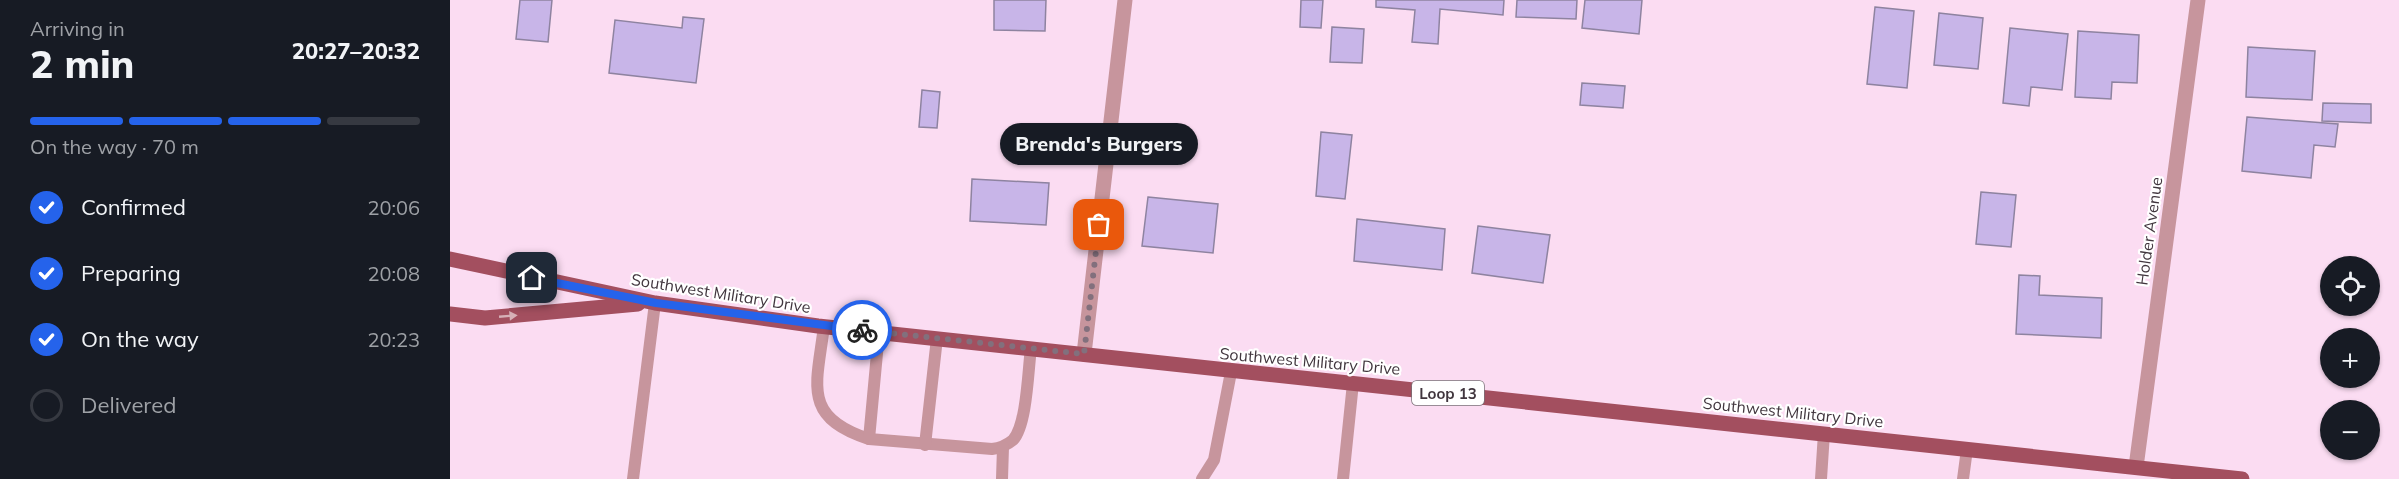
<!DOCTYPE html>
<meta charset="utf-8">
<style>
body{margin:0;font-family:Mulish,sans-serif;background:#20242c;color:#f1f3f6;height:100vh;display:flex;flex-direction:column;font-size:22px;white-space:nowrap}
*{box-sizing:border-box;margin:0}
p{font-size:20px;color:#9ea1a6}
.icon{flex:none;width:33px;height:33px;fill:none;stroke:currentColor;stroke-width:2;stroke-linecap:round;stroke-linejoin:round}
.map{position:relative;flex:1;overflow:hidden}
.details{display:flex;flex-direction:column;background:#171b24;width:450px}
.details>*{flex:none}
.buttons{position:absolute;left:1870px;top:256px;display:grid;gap:12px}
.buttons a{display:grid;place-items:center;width:60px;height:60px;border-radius:50%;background:#171b24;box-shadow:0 2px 4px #0004;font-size:30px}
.pin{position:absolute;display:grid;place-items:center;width:51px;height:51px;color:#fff;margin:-26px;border-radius:12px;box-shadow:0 3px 9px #0006}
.courier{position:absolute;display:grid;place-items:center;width:60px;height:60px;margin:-30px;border:4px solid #2563eb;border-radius:50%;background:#fff;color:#222;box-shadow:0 2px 8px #0007}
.bubble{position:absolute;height:42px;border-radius:21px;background:#171b24;box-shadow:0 2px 4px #0004;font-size:20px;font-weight:800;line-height:42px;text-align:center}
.headline em{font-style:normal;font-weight:800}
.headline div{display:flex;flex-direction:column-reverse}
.headline{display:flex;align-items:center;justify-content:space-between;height:102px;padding:0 30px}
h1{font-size:39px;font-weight:800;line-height:45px}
.bar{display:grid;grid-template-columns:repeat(4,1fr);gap:9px 6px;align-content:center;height:72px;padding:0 30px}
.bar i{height:8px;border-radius:4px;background:#363941}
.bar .current{background:#2563eb}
.bar p{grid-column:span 4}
ol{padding:0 30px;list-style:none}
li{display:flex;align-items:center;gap:18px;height:66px}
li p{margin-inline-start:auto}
li .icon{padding:6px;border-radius:50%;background:#2563eb;color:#fff;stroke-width:4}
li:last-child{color:#9ea1a6}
li i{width:33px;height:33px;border:3px solid #363941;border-radius:50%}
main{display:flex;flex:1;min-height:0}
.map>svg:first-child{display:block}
</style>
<main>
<section class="details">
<div class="headline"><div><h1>2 min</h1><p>Arriving in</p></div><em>20:27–20:32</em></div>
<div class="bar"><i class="current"></i><i class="current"></i><i class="current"></i><i></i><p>On the way · 70 m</p></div>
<ol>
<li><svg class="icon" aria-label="check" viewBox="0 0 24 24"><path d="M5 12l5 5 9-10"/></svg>Confirmed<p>20:06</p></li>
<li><svg class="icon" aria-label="check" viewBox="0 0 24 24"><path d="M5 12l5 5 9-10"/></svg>Preparing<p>20:08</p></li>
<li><svg class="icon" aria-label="check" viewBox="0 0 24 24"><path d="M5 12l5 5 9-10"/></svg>On the way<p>20:23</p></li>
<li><i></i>Delivered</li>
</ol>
</section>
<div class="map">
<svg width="1949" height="479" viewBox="0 0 1949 479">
<rect width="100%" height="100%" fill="#fbdcf2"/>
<g fill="#c8b5e8" stroke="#8e83a0" stroke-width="1.5">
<path d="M 70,0 L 102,0 L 98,42 L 66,39 Z"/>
<path d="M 544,0 L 596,0 L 595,31 L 544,30 Z"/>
<path d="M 851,0 L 873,0 L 871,28 L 850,27 Z"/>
<path d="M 926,0 L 1054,0 L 1053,15 L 990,9 L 988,44 L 962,42 L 965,10 L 926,7 Z"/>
<path d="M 1067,0 L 1127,0 L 1126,19 L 1066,17 Z"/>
<path d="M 1135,0 L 1192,0 L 1189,34 L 1132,28 Z"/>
<path d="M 1425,7 L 1464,11 L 1457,88 L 1417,84 Z"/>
<path d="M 1489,13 L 1533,18 L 1528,69 L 1484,65 Z"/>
<path d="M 233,17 L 254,19 L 246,83 L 159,73 L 165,20 L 232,28 Z"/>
<path d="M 882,27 L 914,29 L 912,63 L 880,62 Z"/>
<path d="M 1560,28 L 1618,34 L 1612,90 L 1581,87 L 1579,106 L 1553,103 Z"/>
<path d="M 1628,31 L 1689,35 L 1687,83 L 1662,82 L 1661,99 L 1625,97 Z"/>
<path d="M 1798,47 L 1865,51 L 1862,100 L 1796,97 Z"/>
<path d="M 1132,83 L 1175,86 L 1173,108 L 1130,105 Z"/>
<path d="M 472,90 L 490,92 L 487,128 L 469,127 Z"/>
<path d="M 1873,103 L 1921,104 L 1921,123 L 1872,121 Z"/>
<path d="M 1797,117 L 1888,124 L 1885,147 L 1864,145 L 1861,178 L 1792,171 Z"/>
<path d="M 871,132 L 902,135 L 895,199 L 866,196 Z"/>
<path d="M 522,179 L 599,183 L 596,225 L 520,221 Z"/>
<path d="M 1531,192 L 1566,195 L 1561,247 L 1526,244 Z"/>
<path d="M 698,197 L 768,204 L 763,253 L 692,246 Z"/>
<path d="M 907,219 L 995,229 L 992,270 L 904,261 Z"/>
<path d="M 1028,226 L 1100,235 L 1093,283 L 1022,273 Z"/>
<path d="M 1569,275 L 1590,276 L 1589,295 L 1652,298 L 1651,338 L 1566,334 Z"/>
</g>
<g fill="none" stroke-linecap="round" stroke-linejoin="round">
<g stroke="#c7959d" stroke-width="12">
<path d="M 374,326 C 367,384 351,417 419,439"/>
<path d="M 429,332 L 419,439 L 542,449 C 550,448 557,445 563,440 C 577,425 578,370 581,348"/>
<path d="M 475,445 L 487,338"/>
<path d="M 183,479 L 205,303"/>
<path d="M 552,479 L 553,447"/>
<path d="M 752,479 L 764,460 L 781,372"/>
<path d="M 893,479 L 903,383"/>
<path d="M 1371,479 L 1374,433"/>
<path d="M 1513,479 L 1517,449"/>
</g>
<g stroke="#c7959d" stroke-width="15">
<path d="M 634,354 L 675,0"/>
<path d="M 1686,467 L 1748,0"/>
</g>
<g stroke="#a34f5f" stroke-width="15">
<path d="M 0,259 L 205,303 L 368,326 L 1792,479"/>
<path d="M 0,314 L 35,318 L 188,304"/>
</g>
</g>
<defs><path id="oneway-solid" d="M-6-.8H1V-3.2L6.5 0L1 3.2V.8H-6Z" transform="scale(1.5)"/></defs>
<use fill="#d6b0b7" href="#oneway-solid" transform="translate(58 316) rotate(-5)"/>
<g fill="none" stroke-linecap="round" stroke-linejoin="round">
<path stroke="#82707d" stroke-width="6" stroke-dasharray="0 10.8" d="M 412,330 L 634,354 L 649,225"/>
<path stroke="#2563eb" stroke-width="8" d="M 82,278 L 206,303 L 412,330"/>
</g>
<g text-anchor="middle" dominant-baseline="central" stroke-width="4.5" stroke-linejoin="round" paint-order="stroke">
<rect fill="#fff" stroke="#7a7278" stroke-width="1.5" x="962" y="381" width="72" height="24" rx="4.5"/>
<g font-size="15" font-weight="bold" fill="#41363e">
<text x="998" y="393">Loop 13</text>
</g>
<g font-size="16" fill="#41363e" stroke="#fff">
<text transform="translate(1699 231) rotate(-82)">Holder Avenue</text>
<text transform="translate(271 293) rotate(9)">Southwest Military Drive</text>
<text transform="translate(860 361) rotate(5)">Southwest Military Drive</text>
<text transform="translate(1343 412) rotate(6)">Southwest Military Drive</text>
</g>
</g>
</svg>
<div class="buttons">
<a><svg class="icon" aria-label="locate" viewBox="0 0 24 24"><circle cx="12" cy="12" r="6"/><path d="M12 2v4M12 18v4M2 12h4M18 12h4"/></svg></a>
<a>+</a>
<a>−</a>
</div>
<div class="pin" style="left:649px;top:225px;background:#ea580c"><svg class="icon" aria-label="bag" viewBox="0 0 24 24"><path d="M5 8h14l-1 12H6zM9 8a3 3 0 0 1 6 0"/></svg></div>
<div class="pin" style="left:82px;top:278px;background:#1f2937"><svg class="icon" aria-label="home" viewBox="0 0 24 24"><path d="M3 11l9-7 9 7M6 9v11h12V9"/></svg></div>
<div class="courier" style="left:412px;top:330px"><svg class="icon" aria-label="bike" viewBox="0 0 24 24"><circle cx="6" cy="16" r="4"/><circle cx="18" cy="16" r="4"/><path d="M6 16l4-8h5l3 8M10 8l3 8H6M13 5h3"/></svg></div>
<div class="bubble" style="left:550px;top:123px;width:198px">Brenda's Burgers</div>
</div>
</main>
